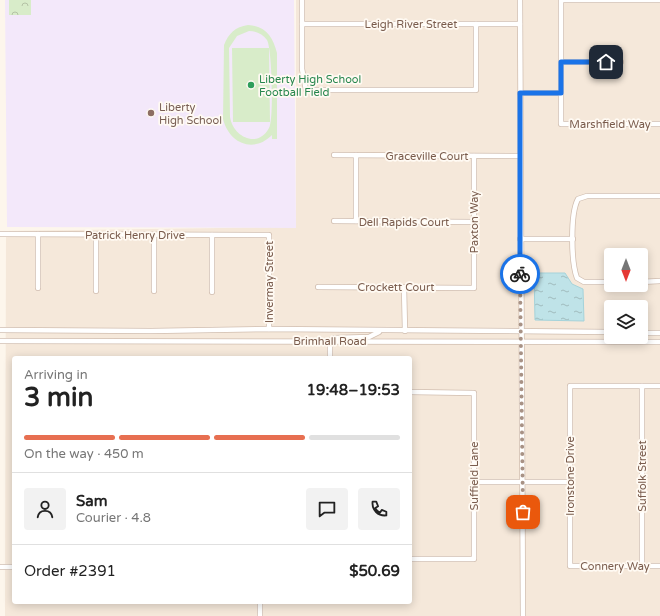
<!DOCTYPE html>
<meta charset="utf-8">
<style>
body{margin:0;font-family:"Varela Round",sans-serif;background:#f2f2f2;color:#222;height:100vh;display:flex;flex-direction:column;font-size:15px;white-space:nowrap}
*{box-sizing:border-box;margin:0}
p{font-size:13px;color:#767676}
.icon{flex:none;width:22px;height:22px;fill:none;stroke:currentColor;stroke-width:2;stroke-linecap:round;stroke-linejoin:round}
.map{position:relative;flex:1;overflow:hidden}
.details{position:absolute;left:12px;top:356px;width:400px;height:248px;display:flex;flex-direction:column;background:#fff;border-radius:4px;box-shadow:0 2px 10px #0003}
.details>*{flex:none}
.needle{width:26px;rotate:180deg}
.fabs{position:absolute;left:604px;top:248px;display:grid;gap:8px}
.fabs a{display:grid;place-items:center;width:44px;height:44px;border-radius:4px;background:#fff;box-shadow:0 2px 10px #0003;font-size:20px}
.pin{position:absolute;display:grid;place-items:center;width:34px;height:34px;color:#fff;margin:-17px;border-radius:8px;box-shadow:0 2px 6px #0006}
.courier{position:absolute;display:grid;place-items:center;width:40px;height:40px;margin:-20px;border:3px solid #1a73e8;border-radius:50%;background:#fff;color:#222;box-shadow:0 1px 5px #0007}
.summary em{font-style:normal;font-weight:700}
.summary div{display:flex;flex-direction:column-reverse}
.summary{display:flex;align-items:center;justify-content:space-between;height:68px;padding:0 12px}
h1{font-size:26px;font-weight:700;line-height:30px}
.bar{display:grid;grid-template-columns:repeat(4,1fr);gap:6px 4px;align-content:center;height:48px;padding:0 12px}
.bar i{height:5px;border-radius:3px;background:#e0e0e0}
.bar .on{background:#e76f51}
.bar p{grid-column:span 4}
.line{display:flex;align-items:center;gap:10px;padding:0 12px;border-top:1px solid #e0e0e0}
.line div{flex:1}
.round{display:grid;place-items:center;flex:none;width:42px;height:42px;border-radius:4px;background:#f2f2f2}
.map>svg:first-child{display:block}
</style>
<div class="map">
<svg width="660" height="616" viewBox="0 0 660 616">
<defs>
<pattern id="forest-crowns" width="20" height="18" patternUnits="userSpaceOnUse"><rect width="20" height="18" fill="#d8ecc9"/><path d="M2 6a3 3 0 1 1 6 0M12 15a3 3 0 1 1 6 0" fill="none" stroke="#b4c2a5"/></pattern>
<pattern id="water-ripples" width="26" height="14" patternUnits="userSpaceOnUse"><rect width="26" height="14" fill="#bfe3e8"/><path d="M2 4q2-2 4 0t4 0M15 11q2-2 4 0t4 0" fill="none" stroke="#a0bbbe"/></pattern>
</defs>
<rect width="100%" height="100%" fill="#fdf6ec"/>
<path fill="#f5e8da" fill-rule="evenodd" d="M 296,0 L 660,0 L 660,616 L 5,616 L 6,231 L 296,227 ZM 611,255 L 641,255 L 641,285 L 611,285 ZM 611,307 L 641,307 L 641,337 L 611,337 ZM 14,358 L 410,358 L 410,602 L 14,602 Z"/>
<path fill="#f3e8fa" d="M 5,0 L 294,0 L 296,228 L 7,227 Z"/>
<g fill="#d8ecc9" fill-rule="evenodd">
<path d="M 248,25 C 266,26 273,37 277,53 L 277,139 L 272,139 L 272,135 C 253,154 229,143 223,119 L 224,45 C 229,33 235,27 248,25 ZM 249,31 C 256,31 263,34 267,40 C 272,48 274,120 269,128 C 258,149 233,137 230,117 L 229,48 L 237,36 Z"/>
<path d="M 232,48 L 269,48 L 270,122 L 233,122 Z"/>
</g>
<rect fill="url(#forest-crowns)" x="9" y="0" width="22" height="15"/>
<path fill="url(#water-ripples)" stroke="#a5d3da" d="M 534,273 L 565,273 L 572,284 L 583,289 L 584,321 L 535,320 Z"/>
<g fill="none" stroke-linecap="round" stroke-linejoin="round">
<g stroke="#d1beb0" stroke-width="6">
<g id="minor">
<path d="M 302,0 L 302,69 L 306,90 L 476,90 L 476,24"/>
<path d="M 520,0 L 523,616"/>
<path d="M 660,0 L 561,0 L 561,124 L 660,124"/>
<path d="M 302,24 L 520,24"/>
<path d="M 561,62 L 621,62"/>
<path d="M 520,93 L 561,93"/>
<path d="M 334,155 L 520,156"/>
<path d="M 334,221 L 474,222"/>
<path d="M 356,221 L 356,155"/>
<path d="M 0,234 L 269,235 L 269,329"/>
<path d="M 520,239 L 573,239"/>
<path d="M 611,282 L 584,282 L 577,278 C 571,262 570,214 578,199 L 587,196 L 660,196"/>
<path d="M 641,282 L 660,281"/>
<path d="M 318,287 L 474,288 L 474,156"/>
<path d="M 404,287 L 405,331"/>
<path d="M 38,288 L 38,234"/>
<path d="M 96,291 L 96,235"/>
<path d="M 154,291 L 154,235"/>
<path d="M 212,292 L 212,235"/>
<path d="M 0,330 L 151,331 L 269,329 L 611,332"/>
<path d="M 641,333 L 660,333"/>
<path d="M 0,341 L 660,342"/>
<path d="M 330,358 L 330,341 L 334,338 L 369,337 L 379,332"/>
<path d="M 660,386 L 570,386 L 570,566 L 660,566"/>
<path d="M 410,392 L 474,393 L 474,559 L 410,559"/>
<path d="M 474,482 L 570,482"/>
<path d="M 642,566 L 642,386"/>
<path d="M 0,567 L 14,567"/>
<path d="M 260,616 L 260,602"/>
</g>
</g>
<use href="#minor" stroke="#fff" stroke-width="4.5"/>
</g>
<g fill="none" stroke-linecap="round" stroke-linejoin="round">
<path stroke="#a89285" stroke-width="4" stroke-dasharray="0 7.2" d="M 520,274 L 523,512"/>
<path stroke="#1a73e8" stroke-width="5" d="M 520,274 L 520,93 L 561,93 L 561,62 L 606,62"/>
</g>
<circle fill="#2e9e5b" stroke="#fffaf3" stroke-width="1.5" cx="251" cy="85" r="4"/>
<circle fill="#8d6e63" stroke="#fffaf3" stroke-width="1.5" cx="151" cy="113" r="4"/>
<g text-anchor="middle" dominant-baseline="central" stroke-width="3.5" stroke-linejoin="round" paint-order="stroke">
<g font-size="11" fill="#7a5c4d" stroke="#fffaf3">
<text x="411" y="24">Leigh River Street</text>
<text x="610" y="124">Marshfield Way</text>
<text x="427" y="156">Graceville Court</text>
<text x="404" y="222">Dell Rapids Court</text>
<text transform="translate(474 222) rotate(-90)">Paxton Way</text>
<text x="135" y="235">Patrick Henry Drive</text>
<text transform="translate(269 282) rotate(-90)">Invermay Street</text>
<text x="396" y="287">Crockett Court</text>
<text x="330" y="341">Brimhall Road</text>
<text transform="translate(474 476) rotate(-90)">Suffield Lane</text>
<text transform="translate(570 476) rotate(-90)">Ironstone Drive</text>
<text transform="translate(642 476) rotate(-90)">Suffolk Street</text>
<text x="615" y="566">Connery Way</text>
</g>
<g font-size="11" fill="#27864d" stroke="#fffaf3" text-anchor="start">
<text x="259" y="79">Liberty High School<tspan x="259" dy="13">Football Field</tspan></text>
</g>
<g font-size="11" fill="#785e54" stroke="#fffaf3" text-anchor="start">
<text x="159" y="107">Liberty<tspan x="159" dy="13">High School</tspan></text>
</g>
</g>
</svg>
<div class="fabs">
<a><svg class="needle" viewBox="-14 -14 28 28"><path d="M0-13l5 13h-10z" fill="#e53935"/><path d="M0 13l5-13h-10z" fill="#767676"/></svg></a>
<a><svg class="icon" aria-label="layers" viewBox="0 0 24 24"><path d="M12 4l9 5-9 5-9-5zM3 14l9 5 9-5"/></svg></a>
</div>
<div class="pin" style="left:523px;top:512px;background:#ea580c"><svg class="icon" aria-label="bag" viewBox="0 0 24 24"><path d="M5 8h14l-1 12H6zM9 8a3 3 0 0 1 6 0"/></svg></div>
<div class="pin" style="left:606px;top:62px;background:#1f2937"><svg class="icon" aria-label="home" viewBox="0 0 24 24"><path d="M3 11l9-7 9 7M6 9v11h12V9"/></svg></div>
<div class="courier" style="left:520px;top:274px"><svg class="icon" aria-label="bike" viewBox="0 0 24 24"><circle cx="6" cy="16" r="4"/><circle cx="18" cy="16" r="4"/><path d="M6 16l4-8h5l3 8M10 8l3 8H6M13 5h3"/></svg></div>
<section class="details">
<div class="summary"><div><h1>3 min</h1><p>Arriving in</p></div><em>19:48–19:53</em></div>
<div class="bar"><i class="on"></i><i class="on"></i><i class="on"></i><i></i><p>On the way · 450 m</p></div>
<div class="line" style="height:72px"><a class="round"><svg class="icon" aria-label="person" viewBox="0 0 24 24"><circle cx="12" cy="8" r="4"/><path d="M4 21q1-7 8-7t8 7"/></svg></a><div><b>Sam</b><p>Courier · 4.8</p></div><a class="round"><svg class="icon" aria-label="chat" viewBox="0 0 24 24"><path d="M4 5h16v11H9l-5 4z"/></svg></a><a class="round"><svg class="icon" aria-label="phone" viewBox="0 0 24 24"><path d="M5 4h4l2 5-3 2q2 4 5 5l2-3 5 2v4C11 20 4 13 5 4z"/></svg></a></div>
<div class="line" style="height:52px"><div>Order #2391</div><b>$50.69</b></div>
</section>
</div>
